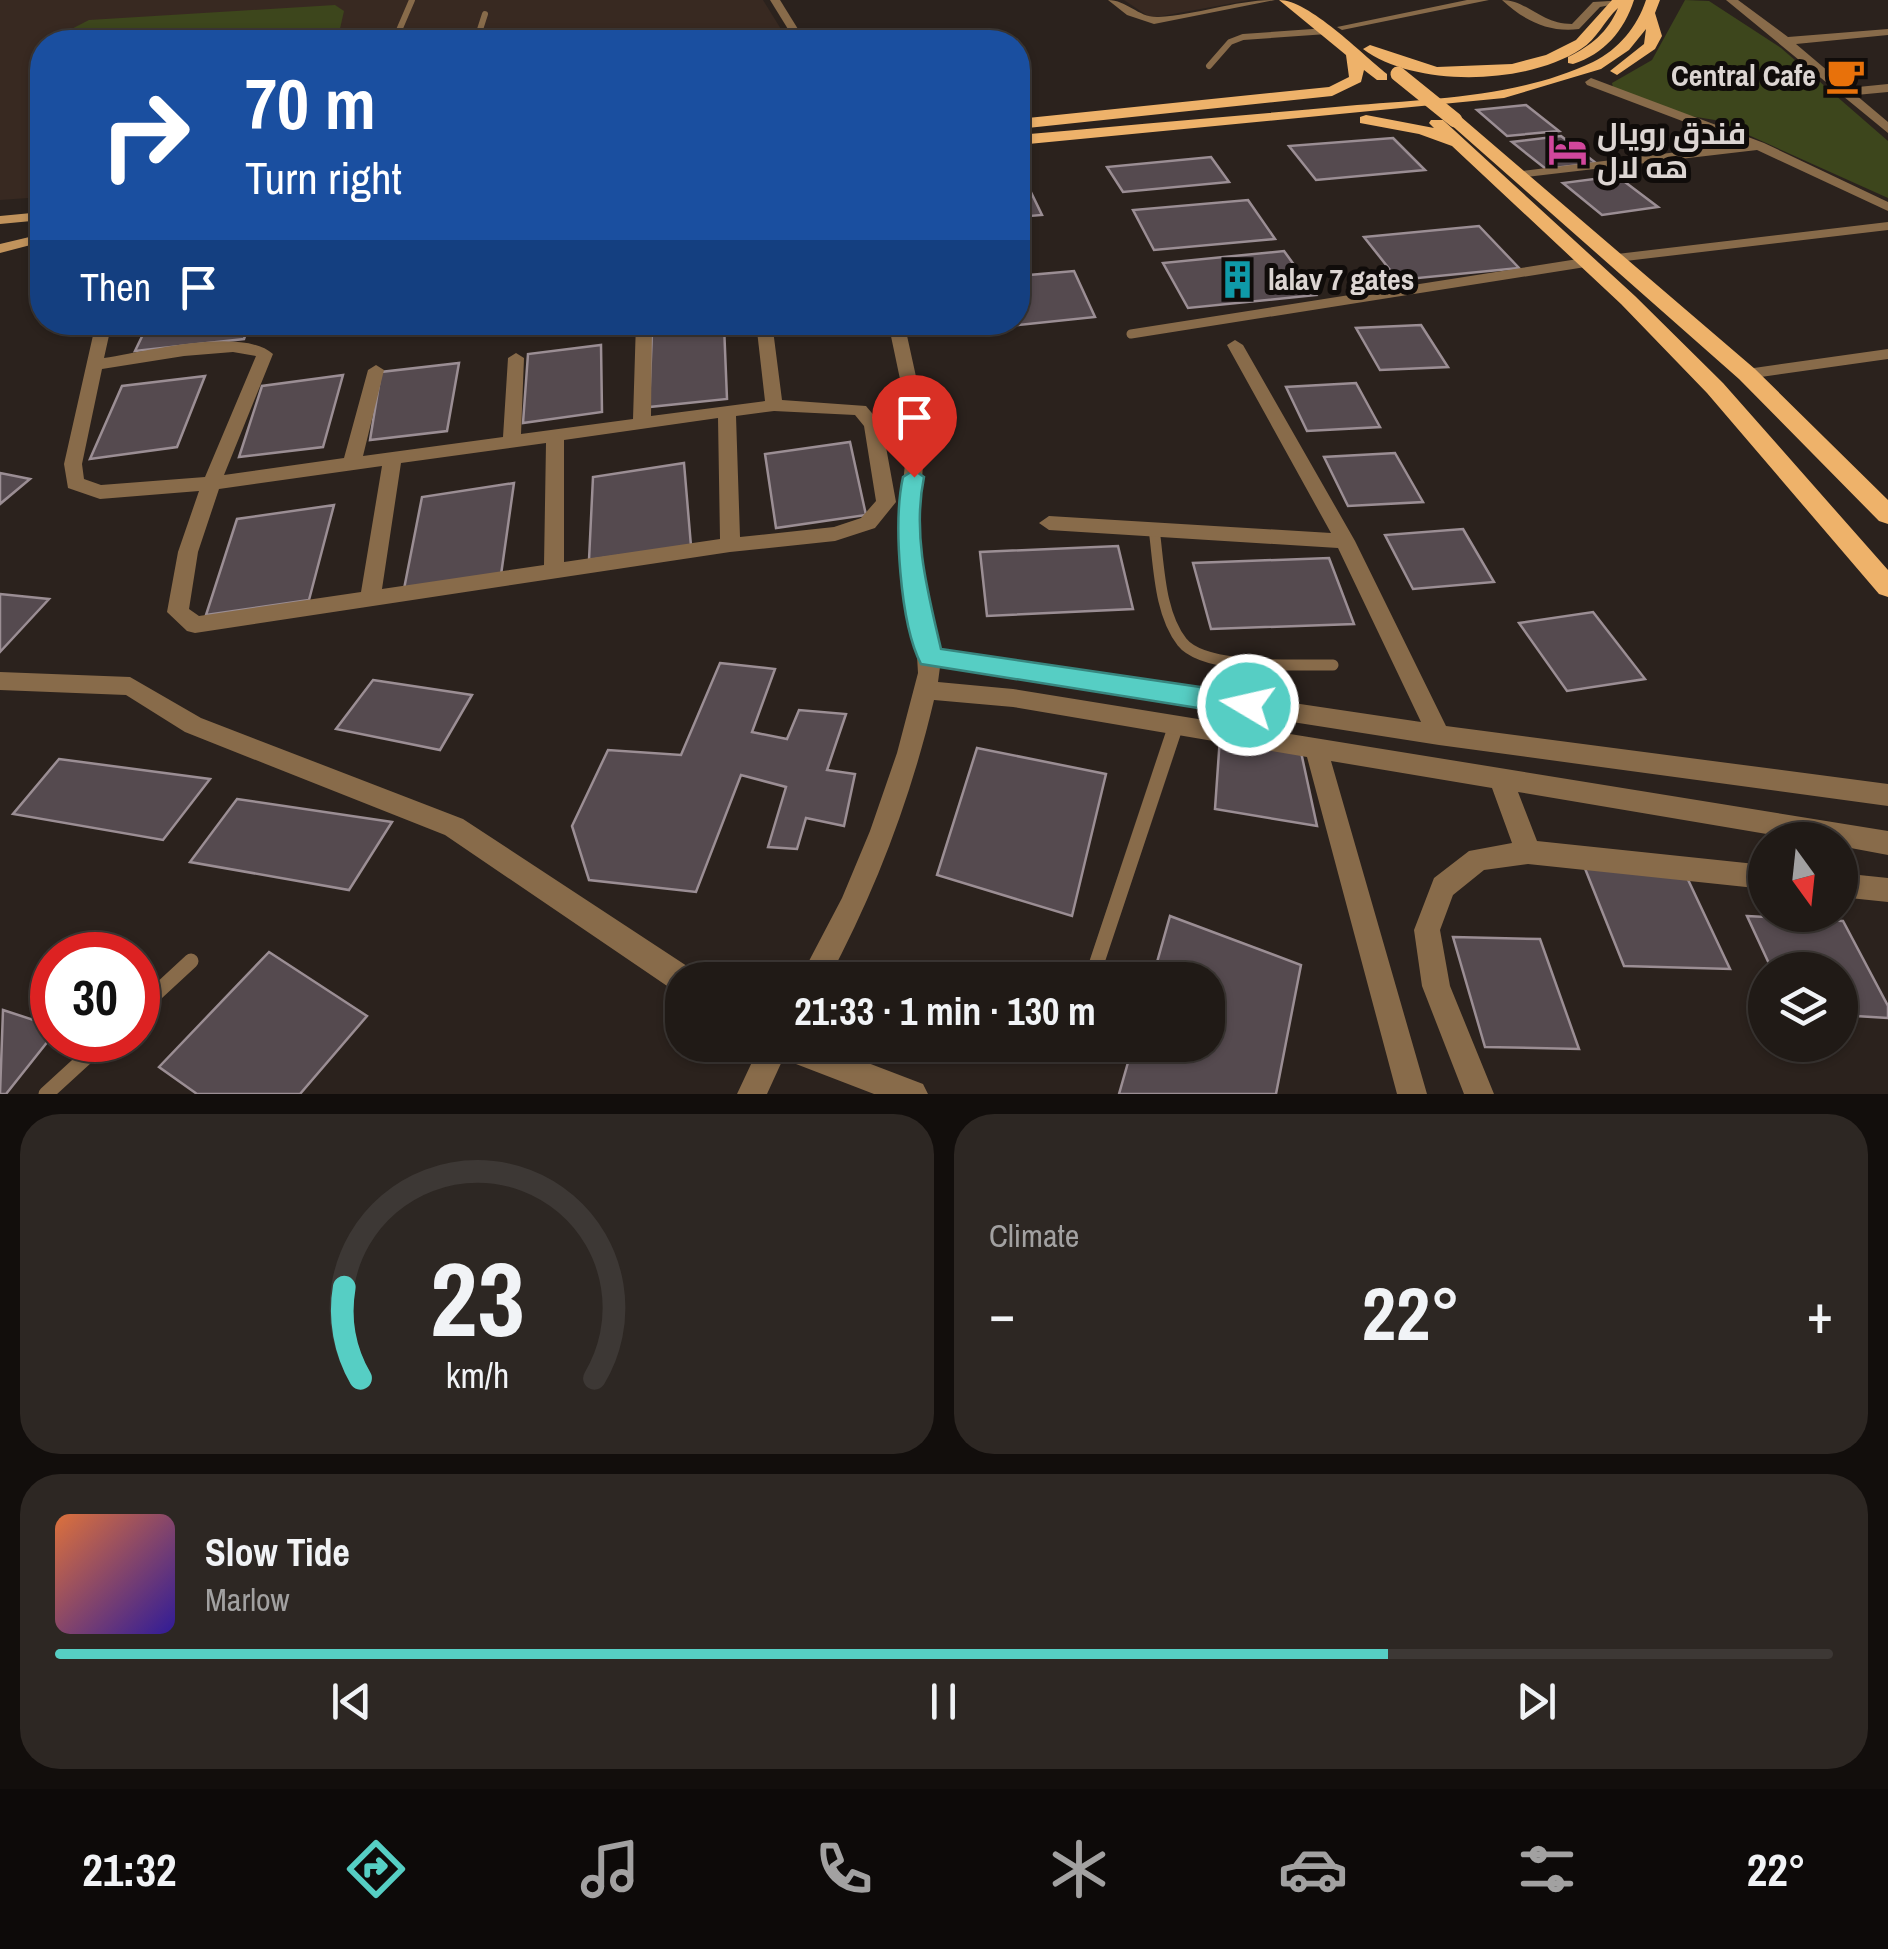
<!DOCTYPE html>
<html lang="en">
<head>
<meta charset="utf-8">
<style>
  :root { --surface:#201a16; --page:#2d2723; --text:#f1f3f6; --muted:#a2a1a1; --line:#3d3835; --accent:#56cec4 }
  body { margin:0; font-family:"Archivo Narrow",Cairo,sans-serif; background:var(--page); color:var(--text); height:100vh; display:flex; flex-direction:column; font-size:38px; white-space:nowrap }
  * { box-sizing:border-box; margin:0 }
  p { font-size:32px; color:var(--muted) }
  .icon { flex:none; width:55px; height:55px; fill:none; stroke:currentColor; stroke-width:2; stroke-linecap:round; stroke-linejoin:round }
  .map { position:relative; height:1094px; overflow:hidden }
  .panel { display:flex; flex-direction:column; gap:20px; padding:20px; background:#120e0c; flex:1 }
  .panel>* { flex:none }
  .top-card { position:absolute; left:30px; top:30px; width:1000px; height:305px; border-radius:40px; box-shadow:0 2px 8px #0004,0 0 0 2px var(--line); background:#1a4fa0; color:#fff; overflow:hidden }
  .needle { width:65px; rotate:165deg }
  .controls { position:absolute; left:1748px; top:822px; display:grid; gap:20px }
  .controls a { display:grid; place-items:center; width:110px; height:110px; border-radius:50%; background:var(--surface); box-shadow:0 2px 8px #0004,0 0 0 2px var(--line); font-size:50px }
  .speed { position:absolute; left:30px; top:932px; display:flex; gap:20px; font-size:50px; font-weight:700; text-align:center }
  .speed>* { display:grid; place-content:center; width:130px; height:130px; border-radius:50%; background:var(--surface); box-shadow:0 2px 8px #0004,0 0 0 2px var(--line); line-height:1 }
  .speed .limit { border:15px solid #d22; background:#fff; color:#111 }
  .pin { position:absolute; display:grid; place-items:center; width:85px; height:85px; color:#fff; margin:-102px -42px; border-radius:50% 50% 50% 0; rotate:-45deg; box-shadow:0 0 10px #0007 }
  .pin .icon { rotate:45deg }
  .me { position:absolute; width:110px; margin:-55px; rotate:279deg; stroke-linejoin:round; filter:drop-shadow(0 0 8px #0008) }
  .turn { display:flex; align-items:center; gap:35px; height:210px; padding:0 50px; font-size:45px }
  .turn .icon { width:130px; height:130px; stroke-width:2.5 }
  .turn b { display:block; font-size:70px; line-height:85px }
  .then { display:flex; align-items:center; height:95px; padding:0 50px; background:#0003; gap:20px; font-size:38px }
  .big { font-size:75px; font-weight:800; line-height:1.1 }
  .panel .card { flex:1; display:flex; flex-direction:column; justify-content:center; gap:15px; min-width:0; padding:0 35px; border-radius:40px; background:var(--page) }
  .panel .dial { align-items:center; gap:0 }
  .dial svg { height:260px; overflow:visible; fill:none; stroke:var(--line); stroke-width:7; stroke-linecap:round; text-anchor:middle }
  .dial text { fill:var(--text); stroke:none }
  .song { display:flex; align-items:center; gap:30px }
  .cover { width:120px; height:120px; border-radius:15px; background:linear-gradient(135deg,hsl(20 70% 55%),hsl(250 70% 35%)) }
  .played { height:10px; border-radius:5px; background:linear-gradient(90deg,var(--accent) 75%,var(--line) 75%) }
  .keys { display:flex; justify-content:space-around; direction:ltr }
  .heat { display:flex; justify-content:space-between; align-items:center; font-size:55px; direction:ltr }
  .panel .tiles { flex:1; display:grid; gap:20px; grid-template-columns:1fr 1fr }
  .card:last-child { grid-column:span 2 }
  .trip { position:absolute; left:665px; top:962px; width:560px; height:100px; border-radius:40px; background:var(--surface); box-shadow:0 2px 8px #0004,0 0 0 2px var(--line); font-weight:800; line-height:100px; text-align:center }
  .dock { display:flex; height:160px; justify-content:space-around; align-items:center; background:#0d0a09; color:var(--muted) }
  .dock .icon { width:70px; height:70px }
  .dock .active { color:var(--accent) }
  .dock b { font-size:45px; color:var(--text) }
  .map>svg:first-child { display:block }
  .built { fill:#382921 }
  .green { fill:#3d461c }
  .building { fill:#554a4f; stroke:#9b8e94; stroke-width:2.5 }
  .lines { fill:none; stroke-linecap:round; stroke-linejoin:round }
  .service-far3 { stroke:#886b4a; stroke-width:6 }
  .service-far2 { stroke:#886b4a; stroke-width:9 }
  .service-far1 { stroke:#886b4a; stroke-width:11 }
  .service { stroke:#886b4a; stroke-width:15 }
  .minor { fill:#886b4a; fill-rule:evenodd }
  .secondary { fill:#c1935c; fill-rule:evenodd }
  .primary { fill:#eeb26a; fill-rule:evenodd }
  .primary-bridge { stroke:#eeb26a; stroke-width:15 }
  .route { fill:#56cec4; stroke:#38867f; stroke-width:2.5 }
  .labels { text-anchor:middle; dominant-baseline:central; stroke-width:10; stroke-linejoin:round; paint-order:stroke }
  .far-poi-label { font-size:30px; font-weight:bold; fill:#dcd5d2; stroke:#100c0a; text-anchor:start }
</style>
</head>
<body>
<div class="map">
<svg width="1888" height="1094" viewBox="0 0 1888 1094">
  <rect width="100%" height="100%" fill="#2b221d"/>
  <g class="built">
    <path d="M0 0H763L789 42H42V197L0 200Z"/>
    <path d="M1124 0H1250L1151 18Z"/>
  </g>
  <g class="green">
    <path d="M1685 0 1709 1 1781 48 1888 141V198L1715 120 1665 112 1613 88 1612 83 1652 60Z"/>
    <path d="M335 5 344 11 337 42H46L89 20Z"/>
  </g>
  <g class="building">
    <path d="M1526 105 1559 131 1507 136 1477 110Z"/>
    <path d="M1561 136 1596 163 1546 169 1512 142Z"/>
    <path d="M1393 138 1425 170 1316 180 1289 146Z"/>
    <path d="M1211 157 1229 182 1123 192 1107 167Z"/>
    <path d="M1617 176 1658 207 1602 215 1563 183Z"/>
    <path d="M1027 184 1042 215 1018 217V185Z"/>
    <path d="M1248 200 1275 239 1154 250 1133 210Z"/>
    <path d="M1479 226 1519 268 1398 280 1364 237Z"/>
    <path d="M1284 251 1316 295 1188 308 1163 263Z"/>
    <path d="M1074 271 1095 317 960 331 958 322H1018V276Z"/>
    <path d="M149 322H250L244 339 135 351Z"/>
    <path d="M724 325 727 399 649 407 652 332Z"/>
    <path d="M1421 325 1448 367 1380 370 1356 328Z"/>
    <path d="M601 345 602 412 523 423 528 354Z"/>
    <path d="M459 363 447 431 370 440 381 372Z"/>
    <path d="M343 375 323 447 239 457 262 386Z"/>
    <path d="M205 376 177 447 90 459 122 386Z"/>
    <path d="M1356 383 1380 427 1307 431 1286 387Z"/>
    <path d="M850 442 866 515 776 528 765 454Z"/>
    <path d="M1395 453 1423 502 1348 506 1324 457Z"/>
    <path d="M684 463 691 546 589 560 593 477Z"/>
    <path d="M0 473 30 479 0 504Z"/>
    <path d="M514 483 501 575 404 589 422 497Z"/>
    <path d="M334 505 309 600 206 615 237 519Z"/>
    <path d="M1463 529 1494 582 1413 589 1385 535Z"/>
    <path d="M1118 546 1133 609 987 616 980 552Z"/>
    <path d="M1329 558 1354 624 1211 629 1193 563Z"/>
    <path d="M0 594 49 599 0 652Z"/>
    <path d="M1593 612 1645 679 1567 691 1519 623Z"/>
    <path d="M720 663 775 669 752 732 787 739 799 710 846 714 827 770 855 774 844 826 806 818 797 849 768 847 786 787 741 775 696 892 589 880 572 826 608 750 681 755Z"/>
    <path d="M373 680 472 695 440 750 336 729Z"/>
    <path d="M1220 737 1301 752 1317 826 1215 809Z"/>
    <path d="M977 748 1106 774 1072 916 937 875Z"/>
    <path d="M59 759 210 779 163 840 13 814Z"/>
    <path d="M237 799 392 822 349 890 190 862Z"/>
    <path d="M1584 866 1683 869 1730 969 1624 966Z"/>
    <path d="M1170 916 1301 965 1276 1094H1119L1133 1045H1208V980H1152Z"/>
    <path d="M1747 916 1843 921 1888 1006V1018L1840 1015V970H1772Z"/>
    <path d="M1453 937 1540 939 1579 1049 1485 1047Z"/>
    <path d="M269 952 367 1016 300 1094H197L159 1067Z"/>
    <path d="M3 1010 52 1026V1036L6 1094H0Z"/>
  </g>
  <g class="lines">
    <g class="service-far3">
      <path d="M394 42 412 0"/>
      <path d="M476 42 485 14"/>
      <path d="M1209 66 1230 42 1243 37 1327 31"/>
    </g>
    <path class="service-far2" d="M1131 334 1588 262"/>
    <path class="service-far1" d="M1154 529C1159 564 1159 613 1182 642 1205 671 1298 664 1333 665"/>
    <g class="service">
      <path d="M1097 962 1176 725"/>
      <path d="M138 1010 191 961"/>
      <path d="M46 1094 105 1040"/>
    </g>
    <g class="minor">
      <path d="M770 0H780L806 42H796Z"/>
      <path d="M1108 0C1127 0 1139 18 1158 17 1198 15 1235 0 1275 0L1154 24 1127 15Z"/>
      <path d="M1467 0H1489L1342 30 1337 27Z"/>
      <path d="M1502 0C1527 0 1541 24 1572 24L1593 2 1610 1 1615 4 1600 7 1579 29C1549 33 1523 20 1502 0Z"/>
      <path d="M1726 0H1738L1788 37 1888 29V35L1796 44 1848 88 1888 84V92L1856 95 1888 122V133Z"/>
      <path d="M900 28 904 29V33L842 42H815Z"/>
      <path d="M1591 78 1764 143 1888 202V211L1757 150 1517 178 1515 175 1522 171 1743 144 1587 85 1585 82Z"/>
      <path d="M1888 222V230L1617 262 1610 258 1617 254Z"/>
      <path d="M96 322H112L104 358C145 352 241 326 273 354L224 475 344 458 368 370 376 365 384 370 363 456 503 437 508 358 516 353 524 358 521 434 633 419 636 322H652L651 416 765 401 756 322H772L782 400 866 406 882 425 896 502 875 528 835 541 730 552 195 633 187 631 167 612 178 552 199 491 100 499 68 488 64 464ZM233 352 256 356 205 477 101 485 84 479 82 464 102 369 184 356ZM774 411 855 415 864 426 876 501 861 518 834 527 740 537 736 416ZM718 418 720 539 564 562V440ZM546 443 544 565 382 589 401 463ZM382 466 361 592 199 616 189 609 198 552 219 489Z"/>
      <path d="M888 322H904L926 422 918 536 939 650 1421 722 1338 548 1049 530 1039 523 1049 516 1331 533 1227 345 1235 340 1243 345 1355 541 1446 726 1888 784V806L1439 745 940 667 938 682 1013 689 1888 831V855L1840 846V840H1802L1518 792 1537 841 1765 865V889L1528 864 1484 870 1453 895 1440 930 1450 986 1494 1094H1464L1422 986 1414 930 1434 878 1469 851 1512 843 1492 788 1331 761 1427 1094H1397L1307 757 1013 707 934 700C911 798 875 892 828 980H799L842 898 870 831 897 753 918 673 916 639 898 536 909 422Z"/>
      <path d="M1888 349V359L1747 379 1739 374 1747 369Z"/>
      <path d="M0 672 130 677 201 718 463 819 693 970 697 980H682V994L673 990 445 835 185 732 126 695 0 690Z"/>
      <path d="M1840 873 1888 878V902L1840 897Z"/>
      <path d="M760 1045H821L923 1084 928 1094H874L783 1059 767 1094H737Z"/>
    </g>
    <g class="secondary">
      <path d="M42 212V220L0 224V216Z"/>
      <path d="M42 234V242L0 253V244Z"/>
    </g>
    <g class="primary">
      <path d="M1279 0C1309 0 1362 54 1387 74V80H1377L1364 70 1361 82 1332 96 1018 129V119L1329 87 1349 77 1346 55Z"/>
      <path d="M1612 0H1634C1624 31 1604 54 1573 64L1568 63V57C1591 46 1608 32 1618 8 1604 21 1597 39 1581 49 1527 85 1415 88 1363 49L1370 45 1437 67 1512 64 1546 55 1576 40Z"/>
      <path d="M1646 0H1660L1655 13 1662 36 1655 49 1617 75 1610 71 1644 44 1646 29 1629 50 1601 69 1504 98 1018 145V135C1127 125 1237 116 1346 106 1428 99 1517 98 1593 62 1619 49 1637 27 1646 0Z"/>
      <path d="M1366 115 1434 128 1429 123 1431 120H1443L1635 296 1723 383 1888 570V597L1879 594 1707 393 1621 304 1452 146 1419 134 1360 123V117Z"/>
      <path d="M1449 117H1461L1755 369 1888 500V524L1879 521 1739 379 1449 123Z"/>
    </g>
    <path class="primary-bridge" d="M1398 74 1455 120"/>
  </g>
  <path class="route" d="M914 470 924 477C912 535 928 593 941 649L1248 694 1257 698 1260 705 1257 713 1248 716 921 664C900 624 893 522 903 477Z"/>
  <defs>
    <symbol id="cafe-bare" viewBox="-9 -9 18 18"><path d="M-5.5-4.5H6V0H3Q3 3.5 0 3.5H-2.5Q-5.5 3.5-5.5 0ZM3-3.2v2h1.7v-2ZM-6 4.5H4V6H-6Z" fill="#e8710a" stroke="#100c0a" stroke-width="2.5" paint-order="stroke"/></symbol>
    <symbol id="hotel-bare" viewBox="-9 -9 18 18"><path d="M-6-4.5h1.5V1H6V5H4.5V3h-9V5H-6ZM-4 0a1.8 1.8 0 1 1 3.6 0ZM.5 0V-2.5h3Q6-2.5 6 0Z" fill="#d1479c" stroke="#100c0a" stroke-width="2.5" paint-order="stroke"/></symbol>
    <symbol id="building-bare" viewBox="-9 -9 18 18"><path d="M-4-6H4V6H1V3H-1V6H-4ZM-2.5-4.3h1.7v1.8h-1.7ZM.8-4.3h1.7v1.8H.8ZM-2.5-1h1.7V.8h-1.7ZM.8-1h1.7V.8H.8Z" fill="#0f9aa8" stroke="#100c0a" stroke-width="2.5" paint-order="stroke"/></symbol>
  </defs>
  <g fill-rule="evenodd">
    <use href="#cafe-bare" x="1818" y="48" width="55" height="55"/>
    <use href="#hotel-bare" x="1540" y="122" width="55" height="55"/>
    <use href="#building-bare" x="1210" y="252" width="55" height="55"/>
  </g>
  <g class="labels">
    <g class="far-poi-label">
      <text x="1816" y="75" text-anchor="end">Central Cafe</text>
      <text x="1597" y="133">فندق رويال<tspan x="1597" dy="34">هه لال</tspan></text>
      <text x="1268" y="279">lalav 7 gates</text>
    </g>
  </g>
</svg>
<div class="controls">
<a><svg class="needle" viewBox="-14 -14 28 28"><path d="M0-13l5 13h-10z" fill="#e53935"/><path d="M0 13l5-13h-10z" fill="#a2a1a1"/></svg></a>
<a><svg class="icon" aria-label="layers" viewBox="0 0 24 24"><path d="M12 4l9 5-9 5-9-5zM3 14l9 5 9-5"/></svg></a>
</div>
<div class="speed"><div class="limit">30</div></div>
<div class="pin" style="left:914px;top:477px;background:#d93025"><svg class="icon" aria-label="arrive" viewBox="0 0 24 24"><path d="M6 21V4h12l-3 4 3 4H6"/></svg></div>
<svg class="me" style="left:1248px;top:705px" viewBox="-20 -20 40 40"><circle r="17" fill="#56cec4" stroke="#fff" stroke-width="3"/><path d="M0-11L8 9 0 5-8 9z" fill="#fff"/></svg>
<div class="trip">21:33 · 1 min · 130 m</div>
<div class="top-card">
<div class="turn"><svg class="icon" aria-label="right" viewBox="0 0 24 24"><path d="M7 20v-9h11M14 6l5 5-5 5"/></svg><div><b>70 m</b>Turn right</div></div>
<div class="then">Then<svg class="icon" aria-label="arrive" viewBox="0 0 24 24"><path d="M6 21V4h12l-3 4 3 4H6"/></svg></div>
</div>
</div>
<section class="panel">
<div class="tiles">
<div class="card dial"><svg viewBox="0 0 100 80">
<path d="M14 69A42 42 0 1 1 86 69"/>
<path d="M14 69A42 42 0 0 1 9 41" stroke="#56cec4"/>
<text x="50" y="56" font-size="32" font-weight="700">23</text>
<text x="50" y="72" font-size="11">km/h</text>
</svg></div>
<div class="card"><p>Climate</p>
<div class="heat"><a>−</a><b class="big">22°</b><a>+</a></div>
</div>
<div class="card">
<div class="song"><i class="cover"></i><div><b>Slow Tide</b><p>Marlow</p></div></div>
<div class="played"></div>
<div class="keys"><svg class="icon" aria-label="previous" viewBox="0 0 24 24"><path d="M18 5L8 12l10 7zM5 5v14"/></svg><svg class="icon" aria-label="pause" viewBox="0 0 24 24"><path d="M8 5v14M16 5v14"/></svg><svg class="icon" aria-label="next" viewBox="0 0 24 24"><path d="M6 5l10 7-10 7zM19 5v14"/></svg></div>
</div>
</div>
</section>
<nav class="dock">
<b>21:32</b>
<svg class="icon active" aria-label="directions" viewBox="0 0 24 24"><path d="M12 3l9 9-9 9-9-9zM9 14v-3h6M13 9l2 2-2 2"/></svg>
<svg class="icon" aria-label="music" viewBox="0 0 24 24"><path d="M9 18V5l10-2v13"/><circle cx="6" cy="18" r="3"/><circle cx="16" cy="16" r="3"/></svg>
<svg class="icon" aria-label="phone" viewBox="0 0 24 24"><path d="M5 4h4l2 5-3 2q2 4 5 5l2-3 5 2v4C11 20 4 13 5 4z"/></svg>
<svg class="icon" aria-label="climate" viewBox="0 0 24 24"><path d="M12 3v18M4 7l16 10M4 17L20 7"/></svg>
<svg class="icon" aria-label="car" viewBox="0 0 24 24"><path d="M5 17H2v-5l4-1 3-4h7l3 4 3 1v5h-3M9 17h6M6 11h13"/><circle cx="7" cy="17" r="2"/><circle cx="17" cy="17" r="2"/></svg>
<svg class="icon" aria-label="filters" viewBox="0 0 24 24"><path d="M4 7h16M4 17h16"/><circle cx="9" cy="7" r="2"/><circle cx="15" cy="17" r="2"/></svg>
<b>22°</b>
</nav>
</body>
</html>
